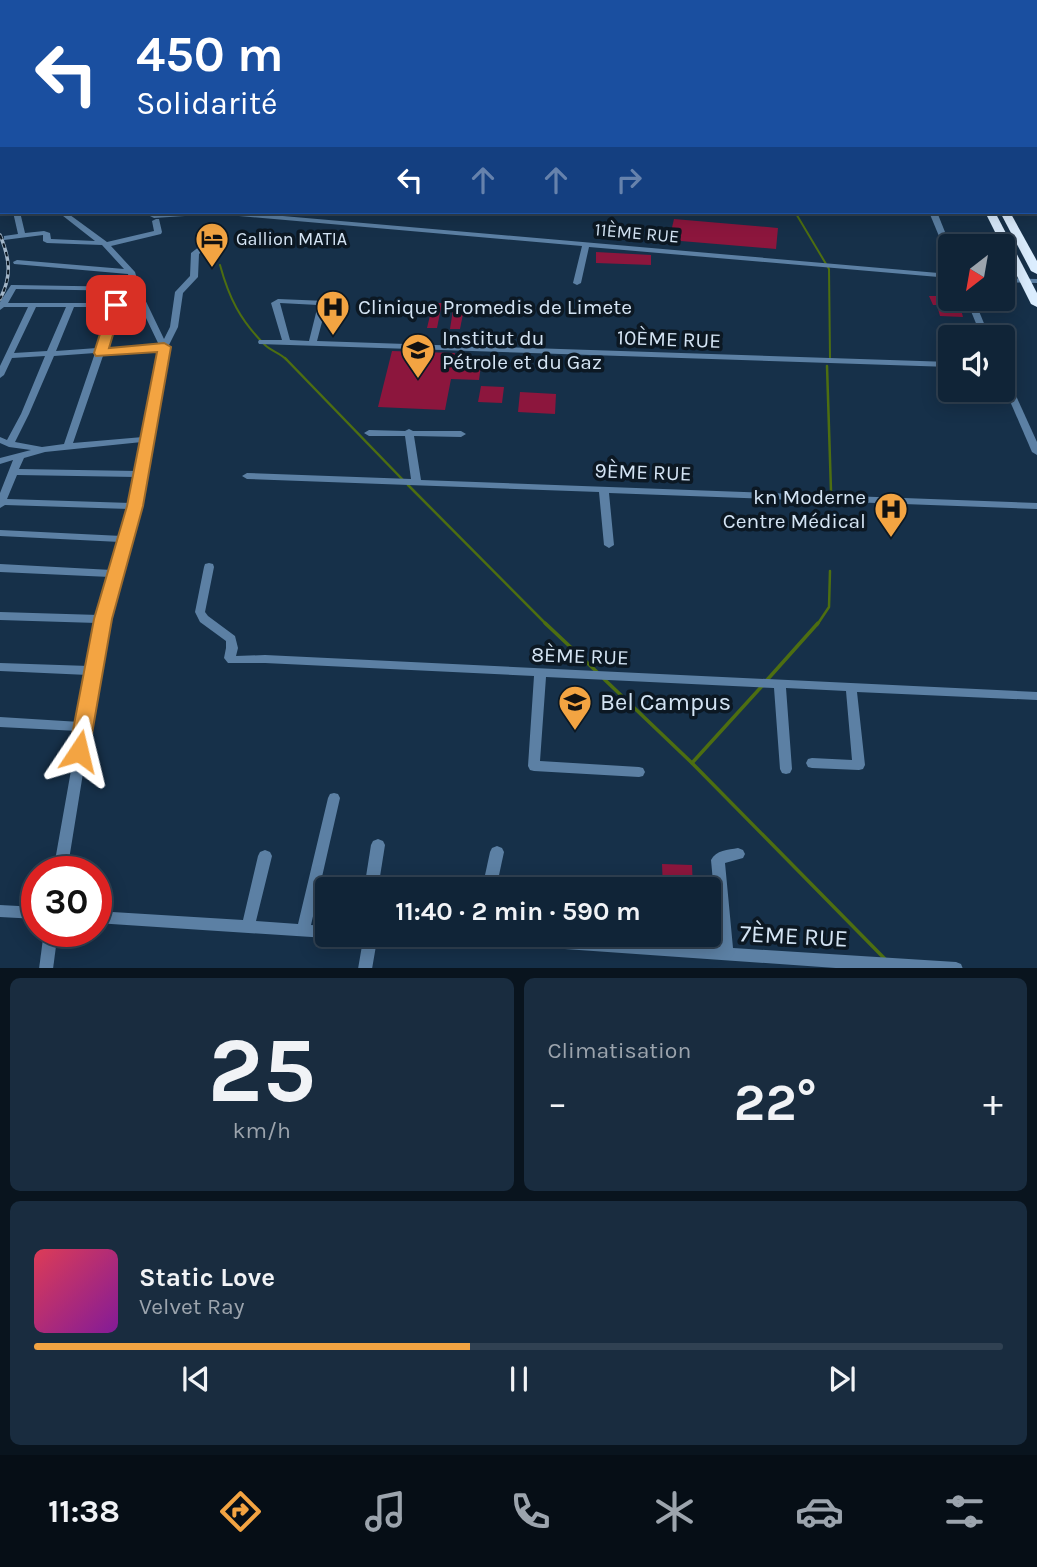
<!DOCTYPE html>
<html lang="fr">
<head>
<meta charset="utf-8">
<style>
  :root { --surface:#102437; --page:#192c3f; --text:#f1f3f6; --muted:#9ca4ad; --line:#304152; --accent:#f3a442 }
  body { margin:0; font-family:Karla,sans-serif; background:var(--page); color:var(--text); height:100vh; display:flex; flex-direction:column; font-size:26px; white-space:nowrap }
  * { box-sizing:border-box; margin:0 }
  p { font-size:23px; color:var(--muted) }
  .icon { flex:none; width:38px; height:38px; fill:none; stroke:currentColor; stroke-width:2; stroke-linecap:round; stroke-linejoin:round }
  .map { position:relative; height:968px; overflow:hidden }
  .details { display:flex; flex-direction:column; gap:10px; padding:10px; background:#09141e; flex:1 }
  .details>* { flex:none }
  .hud { position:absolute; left:0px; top:0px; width:1038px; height:214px; box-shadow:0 4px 18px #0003,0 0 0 2px var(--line); background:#1a4fa0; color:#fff; overflow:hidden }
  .needle { width:46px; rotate:211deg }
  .fabs { position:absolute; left:938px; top:234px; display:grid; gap:14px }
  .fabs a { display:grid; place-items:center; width:77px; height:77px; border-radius:7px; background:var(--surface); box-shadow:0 4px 18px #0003,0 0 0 2px var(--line); font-size:35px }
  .speed { position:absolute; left:21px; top:856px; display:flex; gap:14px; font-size:35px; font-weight:700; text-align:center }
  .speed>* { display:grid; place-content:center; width:91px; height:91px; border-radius:50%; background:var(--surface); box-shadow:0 4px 18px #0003,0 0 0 2px var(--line); line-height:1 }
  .speed .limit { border:10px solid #d22; background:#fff; color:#111 }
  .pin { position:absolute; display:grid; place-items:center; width:60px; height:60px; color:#fff; margin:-30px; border-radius:14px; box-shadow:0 4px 10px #0006 }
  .me { position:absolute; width:77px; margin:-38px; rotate:10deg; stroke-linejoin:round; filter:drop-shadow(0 0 5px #0008) }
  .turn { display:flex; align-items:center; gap:24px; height:147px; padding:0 21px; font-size:32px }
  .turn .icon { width:91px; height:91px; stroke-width:2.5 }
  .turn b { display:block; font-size:49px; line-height:60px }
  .lanes { display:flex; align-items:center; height:66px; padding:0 21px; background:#0003; justify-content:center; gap:35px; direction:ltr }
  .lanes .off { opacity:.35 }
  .big { font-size:52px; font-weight:700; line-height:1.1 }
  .details .widget { flex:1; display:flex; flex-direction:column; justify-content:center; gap:10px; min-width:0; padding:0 24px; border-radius:10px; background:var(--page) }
  .details .dial { align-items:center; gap:0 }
  .dial b { font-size:91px; line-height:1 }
  .song { display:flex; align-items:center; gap:21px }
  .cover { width:84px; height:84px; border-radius:10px; background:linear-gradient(135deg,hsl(350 70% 55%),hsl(290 70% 35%)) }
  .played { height:7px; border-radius:4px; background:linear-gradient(90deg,var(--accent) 45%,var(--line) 45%) }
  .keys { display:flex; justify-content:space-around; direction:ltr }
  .heat { display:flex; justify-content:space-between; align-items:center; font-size:38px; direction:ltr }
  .details .tiles { flex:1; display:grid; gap:10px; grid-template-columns:1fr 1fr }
  .widget:last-child { grid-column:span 2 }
  .trip { position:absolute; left:315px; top:877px; width:406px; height:70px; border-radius:7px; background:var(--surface); box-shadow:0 4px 18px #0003,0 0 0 2px var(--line); font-weight:700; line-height:70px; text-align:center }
  .tab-bar { display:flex; height:112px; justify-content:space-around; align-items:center; background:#060e16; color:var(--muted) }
  .tab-bar .icon { width:49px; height:49px }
  .tab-bar .current { color:var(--accent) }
  .tab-bar b { font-size:32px; color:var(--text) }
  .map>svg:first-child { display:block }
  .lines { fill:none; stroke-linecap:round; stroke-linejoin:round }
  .stream-far2 { stroke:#4d6e11; stroke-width:2 }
  .stream-far1 { stroke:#4d6e11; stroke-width:2.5 }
  .stream { stroke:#4d6e11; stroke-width:3.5 }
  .building { fill:#8c163d }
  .minor { fill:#5c80a4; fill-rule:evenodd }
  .major { fill:#a3d0fc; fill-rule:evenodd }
  .highway { fill:#dbedfe; fill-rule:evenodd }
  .rail-casing { stroke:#a3b6c8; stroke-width:3.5 }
  .rail { stroke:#0c1823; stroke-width:2; stroke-dasharray:4.5; stroke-linecap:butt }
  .route { fill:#f3a442; stroke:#9e6b2b; stroke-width:2 }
  .labels { text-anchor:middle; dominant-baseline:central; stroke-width:7; stroke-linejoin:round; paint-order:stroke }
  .far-street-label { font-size:18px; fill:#d4e4f4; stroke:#0c1823 }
  .far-poi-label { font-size:18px; fill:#d4e4f4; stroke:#0c1823; text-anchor:start }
  .poi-label { font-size:21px; fill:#d4e4f4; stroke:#0c1823; text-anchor:start }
  .street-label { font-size:21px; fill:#d4e4f4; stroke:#0c1823 }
  .near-poi-label { font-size:24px; fill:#d4e4f4; stroke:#0c1823; text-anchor:start }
  .near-street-label { font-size:24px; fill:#d4e4f4; stroke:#0c1823 }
</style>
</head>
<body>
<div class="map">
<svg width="1037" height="969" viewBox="0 0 1037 969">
  <rect width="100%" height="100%" fill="#163049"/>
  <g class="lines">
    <g class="stream-far2">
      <path d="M795 212 829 269 830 358"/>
      <path d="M220 265C229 298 240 320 265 345 271 351 280 353 287 360"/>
    </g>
    <g class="stream-far1">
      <path d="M285 358 403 480"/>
      <path d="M827 366 831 491"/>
      <path d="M408 485 547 625"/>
      <path d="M817 625 829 607 830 571"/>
    </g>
    <g class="stream">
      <path d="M545 623 597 672"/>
      <path d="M604 679 692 763 885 959"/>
      <path d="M767 680 818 623"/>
      <path d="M692 763 763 685"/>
    </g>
  </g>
  <g class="building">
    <path d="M674 219 778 228 776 249 669 240Z"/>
    <path d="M596 252 651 255V265L596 263Z"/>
    <path d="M929 296H950V299H963L966 306H960L963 317 940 316 937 305H933Z"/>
    <path d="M433 303H442L437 328H427Z"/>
    <path d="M454 303 465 304 460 329H450Z"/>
    <path d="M392 351 455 353 454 357H472L470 365H481L479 380 451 379 445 410 378 407Z"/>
    <path d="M481 386 504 387 502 403 478 402Z"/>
    <path d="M520 392 556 394 555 414 518 412Z"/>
    <path d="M662 864 692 865 693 889H663Z"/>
  </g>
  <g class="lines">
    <g class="minor">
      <rect x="62" y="0" width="4" height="2"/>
      <path d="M86 0H90L91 2H86Z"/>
      <path d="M115 0H121L119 2H113Z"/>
      <path d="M214 0H219L218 2H213Z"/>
      <path d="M780 0H785L784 2H779Z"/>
      <path d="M840 0H844L845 2H840Z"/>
      <path d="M908 0H912L913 2H908Z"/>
      <path d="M1029 0H1033L1034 2H1029Z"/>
      <rect x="0" y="3" width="2" height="4"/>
      <rect x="1036" y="50" width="1" height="4"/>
      <rect x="1036" y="119" width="1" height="4"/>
      <rect x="1036" y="173" width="1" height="6"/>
      <path d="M13 212H20L25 233 44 231 50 233 51 239 95 241 58 212H66L107 242 154 231 152 221 156 219H159L162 232 161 234 111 246 135 272 140 289 164 339 170 327 175 292 190 276 191 253 204 243 208 245 199 254 198 277 183 293 178 327 168 347 140 506 108 619 67 872H53L78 731 0 727V717L80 722 88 675 0 671V663L89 666 97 623 0 620V612L99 615 110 577 0 572V564L112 570 120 542 0 536V530L122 536 129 509 5 505 0 508V493L13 460 0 464V458L31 450 9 447 0 443V437L7 440 21 414 45 356 12 358 4 375 0 378V366L28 307H4L0 310V302L11 285H14L131 287 128 274 14 264 13 262 17 260 124 269 102 245 47 243 43 241V235L4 240V236L18 234ZM16 289 133 291 159 345 106 348 120 305 119 303H8ZM36 307H66L47 351 14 353ZM74 307H111L97 348 56 351ZM159 350 143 437 73 443 104 353ZM95 353 64 444 42 447 15 442 29 414 54 356ZM142 442 137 471 19 469 24 458 45 452ZM17 475 136 477 131 503 7 499Z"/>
      <path d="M187 212H237L950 274V278L589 247 581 283 577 285 573 283 582 246 216 214 154 218 150 216 154 214Z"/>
      <path d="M929 212H937L951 247 950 255 946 253Z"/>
      <path d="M1003 278 1037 279V283L1003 282Z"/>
      <path d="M278 299 326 301 327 303 317 341 950 362V367L259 344 258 342 259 340H282L271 303ZM280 303 318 305 309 341 290 340Z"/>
      <path d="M966 299H974L990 338H982Z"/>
      <path d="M1003 373 1007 376 1037 442V455L1032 452 1003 385Z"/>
      <path d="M409 429 413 431H461L466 434 461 437 414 436 421 480 1037 503V509L609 493 614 545 609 548 604 545 599 492 247 479 242 476 247 473 411 479 405 436H369L364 433 369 430 405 431Z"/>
      <path d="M209 563 213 564 214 567 205 612 208 616 235 636 238 648 236 656 265 655 1037 692V700L857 692 865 765 863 769 859 770 812 768 808 767 806 763 808 759 812 758 852 760 846 691 786 688 792 769 790 773 786 774 782 773 780 769 774 688 546 677 540 761 639 767 643 768 645 772 643 776 639 777 534 771 530 770 528 766 534 676 265 663H228L224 658 226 648V641L200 622 195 612 204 567 205 564Z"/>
      <path d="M334 793 338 794 340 798 311 925 327 926V934H333L332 936 327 938 96 923V911L243 920 258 856 260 852 265 850 270 852 272 856 256 921 298 924 328 798 330 794Z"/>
      <path d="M378 839 383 841 385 845 378 889H364L371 845 373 841Z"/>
      <path d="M497 846 502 848 504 852 496 889H482L490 852 492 848Z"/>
      <path d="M738 848 743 850 745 854 743 858 725 863 733 948 956 962 961 964 963 969H850L479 943 377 940 372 969H358L364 934H538L719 947 711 860C716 850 728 850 738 848Z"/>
      <path d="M0 905 37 907V919L0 917Z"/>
      <path d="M44 931H58L53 969H39Z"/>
    </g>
    <g class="major">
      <path d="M172 0 171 2H164L165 0Z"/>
      <rect x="0" y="133" width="2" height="6"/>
    </g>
    <g class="highway">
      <path d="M890 0H898V2H891Z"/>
      <path d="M985 212H995L1037 293V307L1031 304Z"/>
      <path d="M1000 212H1010L1037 261V274L1031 271Z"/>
    </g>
    <defs>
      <g id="rail">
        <path d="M182 2 185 0"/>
        <path d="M0 160 2 157"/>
        <path d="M0 235C10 259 12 276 0 299"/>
      </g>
    </defs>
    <use href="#rail" class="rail-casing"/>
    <use href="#rail" class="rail"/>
  </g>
  <path class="route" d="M116 301 122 305 109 348 164 343 171 347 143 506 112 619 89 751 86 757 79 759 72 757 69 751 94 619 127 506 157 352 96 356 94 353 109 305Z"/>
  <defs>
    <symbol id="hotel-pin" viewBox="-11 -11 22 30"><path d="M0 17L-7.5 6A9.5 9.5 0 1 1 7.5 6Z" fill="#f3a442" stroke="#0c1823"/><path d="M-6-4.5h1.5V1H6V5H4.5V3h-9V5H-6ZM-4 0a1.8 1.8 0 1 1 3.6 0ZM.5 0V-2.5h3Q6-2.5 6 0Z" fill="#111"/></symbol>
    <symbol id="hospital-pin" viewBox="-11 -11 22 30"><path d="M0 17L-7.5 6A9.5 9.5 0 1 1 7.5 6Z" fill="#f3a442" stroke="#0c1823"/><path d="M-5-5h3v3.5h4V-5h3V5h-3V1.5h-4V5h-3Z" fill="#111"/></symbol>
    <symbol id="university-pin" viewBox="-11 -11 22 30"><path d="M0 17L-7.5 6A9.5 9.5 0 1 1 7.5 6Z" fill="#f3a442" stroke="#0c1823"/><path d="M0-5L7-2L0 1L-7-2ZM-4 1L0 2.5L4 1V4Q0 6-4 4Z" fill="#111"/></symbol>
  </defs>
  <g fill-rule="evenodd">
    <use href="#hotel-pin" x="193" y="220" width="38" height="52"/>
    <use href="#hospital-pin" x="314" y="288" width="38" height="52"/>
    <use href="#university-pin" x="399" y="331" width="38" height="52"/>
    <use href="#hospital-pin" x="872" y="490" width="38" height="52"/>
    <use href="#university-pin" x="556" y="683" width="38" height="52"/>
  </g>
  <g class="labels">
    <g class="far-street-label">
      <text transform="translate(637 233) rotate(5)">11ÈME RUE</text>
    </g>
    <g class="far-poi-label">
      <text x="236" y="239">Gallion MATIA</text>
    </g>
    <g class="poi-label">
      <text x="358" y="307">Clinique Promedis de Limete</text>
      <text x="442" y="338">Institut du<tspan x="442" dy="24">Pétrole et du Gaz</tspan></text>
      <text x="866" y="497" text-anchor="end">kn Moderne<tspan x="866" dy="24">Centre Médical</tspan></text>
    </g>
    <g class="street-label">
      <text transform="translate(669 339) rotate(2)">10ÈME RUE</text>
      <text transform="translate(643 472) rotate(2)">9ÈME RUE</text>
      <text transform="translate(580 656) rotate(2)">8ÈME RUE</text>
    </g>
    <g class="near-poi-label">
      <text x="600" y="702">Bel Campus</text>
    </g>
    <g class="near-street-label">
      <text transform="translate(794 936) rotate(3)">7ÈME RUE</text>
    </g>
  </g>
</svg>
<div class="fabs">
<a><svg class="needle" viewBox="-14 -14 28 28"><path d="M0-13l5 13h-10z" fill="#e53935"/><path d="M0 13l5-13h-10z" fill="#9ca4ad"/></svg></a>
<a><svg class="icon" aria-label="sound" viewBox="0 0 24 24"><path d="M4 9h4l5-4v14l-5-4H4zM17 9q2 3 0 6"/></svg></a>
</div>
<div class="speed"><div class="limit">30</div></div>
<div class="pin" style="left:116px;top:305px;background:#d93025"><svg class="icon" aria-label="arrive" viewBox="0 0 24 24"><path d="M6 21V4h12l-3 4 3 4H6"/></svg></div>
<svg class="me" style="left:79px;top:751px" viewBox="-20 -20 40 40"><path d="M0-17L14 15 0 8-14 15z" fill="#f3a442" stroke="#fff" stroke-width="4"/></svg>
<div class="trip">11:40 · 2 min · 590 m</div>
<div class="hud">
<div class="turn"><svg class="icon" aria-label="left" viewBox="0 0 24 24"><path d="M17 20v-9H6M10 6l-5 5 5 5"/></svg><div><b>450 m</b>Solidarité</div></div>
<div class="lanes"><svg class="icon" aria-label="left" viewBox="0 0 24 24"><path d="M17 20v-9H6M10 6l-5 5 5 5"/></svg><svg class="icon off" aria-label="ahead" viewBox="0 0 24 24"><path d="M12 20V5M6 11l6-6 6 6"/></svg><svg class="icon off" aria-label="ahead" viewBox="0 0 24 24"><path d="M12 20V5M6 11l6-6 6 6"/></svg><svg class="icon off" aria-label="right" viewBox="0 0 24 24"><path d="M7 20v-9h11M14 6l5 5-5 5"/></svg></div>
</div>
</div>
<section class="details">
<div class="tiles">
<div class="widget dial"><b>25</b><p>km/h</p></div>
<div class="widget"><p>Climatisation</p>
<div class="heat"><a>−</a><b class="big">22°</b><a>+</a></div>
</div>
<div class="widget">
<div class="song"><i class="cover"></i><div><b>Static Love</b><p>Velvet Ray</p></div></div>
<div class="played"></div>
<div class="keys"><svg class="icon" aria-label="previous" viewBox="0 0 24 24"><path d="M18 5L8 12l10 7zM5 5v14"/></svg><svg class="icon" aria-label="pause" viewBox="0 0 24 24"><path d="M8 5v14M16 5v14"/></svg><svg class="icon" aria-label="next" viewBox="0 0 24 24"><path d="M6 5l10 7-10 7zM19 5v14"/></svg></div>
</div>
</div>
</section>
<nav class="tab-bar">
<b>11:38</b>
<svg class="icon current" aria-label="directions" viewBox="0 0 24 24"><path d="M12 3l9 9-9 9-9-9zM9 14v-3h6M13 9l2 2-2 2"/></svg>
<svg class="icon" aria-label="music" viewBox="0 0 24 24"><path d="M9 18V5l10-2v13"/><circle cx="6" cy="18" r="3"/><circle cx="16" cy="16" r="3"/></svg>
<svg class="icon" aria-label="phone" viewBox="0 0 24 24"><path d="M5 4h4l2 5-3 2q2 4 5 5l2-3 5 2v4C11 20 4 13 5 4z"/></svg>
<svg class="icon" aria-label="climate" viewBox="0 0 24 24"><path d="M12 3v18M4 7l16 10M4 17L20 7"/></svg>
<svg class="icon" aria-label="car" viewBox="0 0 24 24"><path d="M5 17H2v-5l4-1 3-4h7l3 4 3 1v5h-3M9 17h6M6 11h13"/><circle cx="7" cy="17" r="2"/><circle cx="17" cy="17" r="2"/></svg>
<svg class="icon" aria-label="filters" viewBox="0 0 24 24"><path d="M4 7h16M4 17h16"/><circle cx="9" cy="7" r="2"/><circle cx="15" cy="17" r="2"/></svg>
</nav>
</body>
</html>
